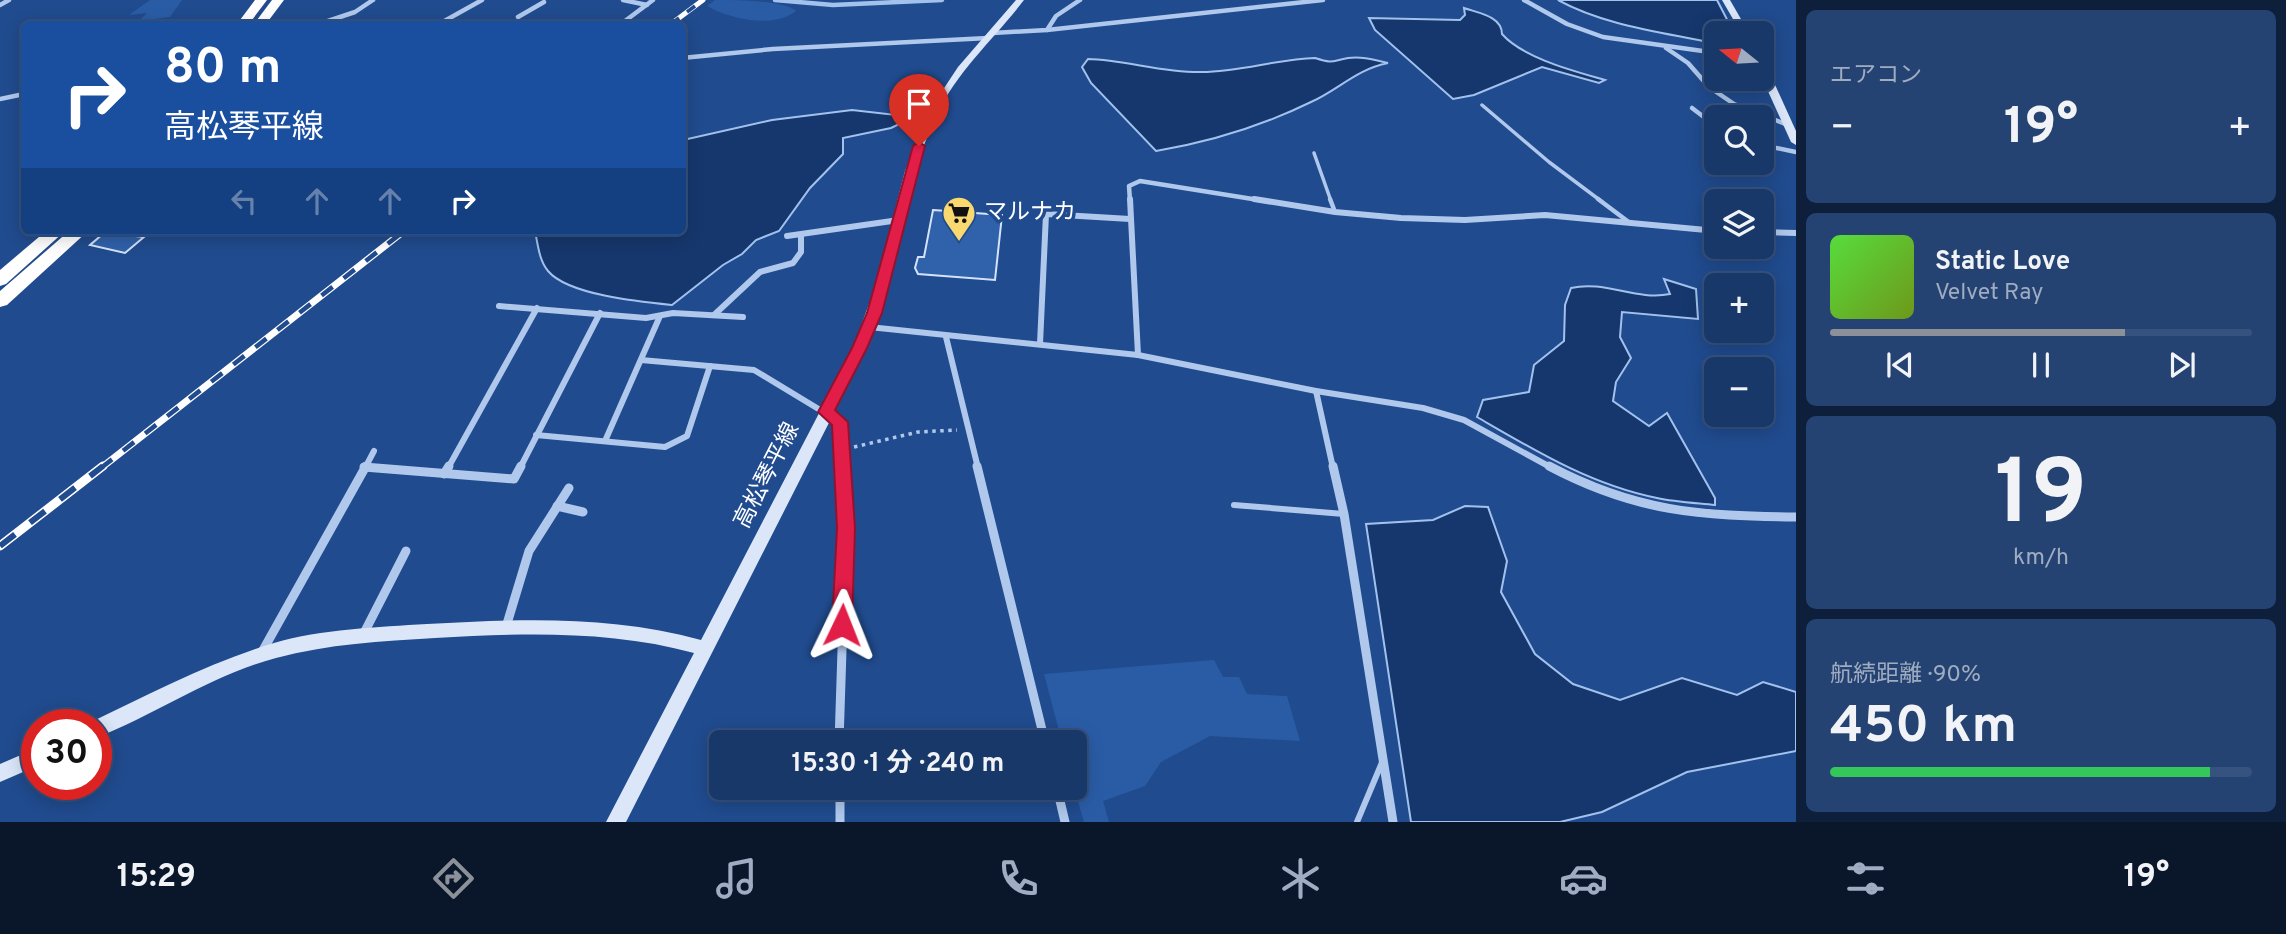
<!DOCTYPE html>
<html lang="ja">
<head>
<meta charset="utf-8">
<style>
  :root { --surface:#18386a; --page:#254372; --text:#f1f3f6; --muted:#9facc1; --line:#36527e; --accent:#8c9099 }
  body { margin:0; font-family:Overpass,"Noto Sans JP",sans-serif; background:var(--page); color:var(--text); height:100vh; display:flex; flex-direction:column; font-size:26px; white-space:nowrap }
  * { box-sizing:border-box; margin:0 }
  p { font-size:23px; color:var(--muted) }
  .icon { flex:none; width:38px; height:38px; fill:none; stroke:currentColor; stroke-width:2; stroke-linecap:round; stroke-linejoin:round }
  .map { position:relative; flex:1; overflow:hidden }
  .drawer { display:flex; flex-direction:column; gap:10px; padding:10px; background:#0d1f3a; width:490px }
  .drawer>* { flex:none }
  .hud { position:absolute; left:21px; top:21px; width:665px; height:214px; border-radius:10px; box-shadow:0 4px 18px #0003,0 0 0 2px var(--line); background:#1a4fa0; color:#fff; overflow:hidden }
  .needle { width:46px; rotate:288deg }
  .controls { position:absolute; left:1704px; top:21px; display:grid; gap:14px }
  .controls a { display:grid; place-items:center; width:70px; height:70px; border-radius:10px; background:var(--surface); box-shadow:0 4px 18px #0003,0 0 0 2px var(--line); font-size:35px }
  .speed { position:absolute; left:21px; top:709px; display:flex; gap:14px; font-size:35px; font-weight:700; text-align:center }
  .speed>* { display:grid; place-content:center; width:91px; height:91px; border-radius:50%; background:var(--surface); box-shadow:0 4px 18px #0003,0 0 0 2px var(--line); line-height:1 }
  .speed .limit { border:10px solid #d22; background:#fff; color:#111 }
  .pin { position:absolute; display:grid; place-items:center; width:60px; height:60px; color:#fff; margin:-72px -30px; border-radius:50% 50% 50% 0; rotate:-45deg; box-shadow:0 0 7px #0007 }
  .pin .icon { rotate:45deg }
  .me { position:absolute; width:77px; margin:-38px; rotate:2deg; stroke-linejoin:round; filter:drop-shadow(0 0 5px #0008) }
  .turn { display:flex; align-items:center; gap:24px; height:147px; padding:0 28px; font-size:32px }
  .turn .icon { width:91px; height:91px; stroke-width:2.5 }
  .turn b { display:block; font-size:49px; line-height:60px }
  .lanes { display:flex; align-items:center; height:66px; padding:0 28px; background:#0003; justify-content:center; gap:35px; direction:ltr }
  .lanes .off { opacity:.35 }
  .big { font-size:52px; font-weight:700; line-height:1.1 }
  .drawer .card { flex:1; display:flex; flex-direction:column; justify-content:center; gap:10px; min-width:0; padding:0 24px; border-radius:10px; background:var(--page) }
  .drawer .dial { align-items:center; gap:0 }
  .dial b { font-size:91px; line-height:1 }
  .song { display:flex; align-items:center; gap:21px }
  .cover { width:84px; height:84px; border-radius:10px; background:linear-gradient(135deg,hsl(110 70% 55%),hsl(80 70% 35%)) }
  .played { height:7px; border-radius:4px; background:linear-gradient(90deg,var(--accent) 70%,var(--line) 70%) }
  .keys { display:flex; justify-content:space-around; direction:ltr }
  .heat { display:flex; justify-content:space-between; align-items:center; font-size:38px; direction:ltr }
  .charge { height:10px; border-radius:5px; background:linear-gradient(90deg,#34c759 90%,var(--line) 0) }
  .trip { position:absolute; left:709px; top:730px; width:378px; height:70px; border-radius:10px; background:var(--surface); box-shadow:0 4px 18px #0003,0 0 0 2px var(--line); font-weight:700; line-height:70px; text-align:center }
  .tab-bar { display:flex; height:112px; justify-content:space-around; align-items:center; background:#0a162a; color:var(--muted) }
  .tab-bar .icon { width:49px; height:49px }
  .tab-bar .active { color:var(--accent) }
  .tab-bar b { font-size:32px; color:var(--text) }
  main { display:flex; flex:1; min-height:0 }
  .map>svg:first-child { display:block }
  .green { fill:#2a5ca6 }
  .water { fill:#16376d; stroke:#a2c2ed; stroke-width:2 }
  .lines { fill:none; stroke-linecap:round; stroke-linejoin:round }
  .stream { stroke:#a2c2ed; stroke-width:4.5 }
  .building { fill:#3061ab; stroke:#d4e3f9; stroke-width:2 }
  .path { stroke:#afc8ec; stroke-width:3.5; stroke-dasharray:3.5 4.5; stroke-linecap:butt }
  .lane-far2 { stroke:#afc8ec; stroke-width:3.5 }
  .lane-far1 { stroke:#afc8ec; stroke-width:4.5 }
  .lane { stroke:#afc8ec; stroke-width:6 }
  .street-far2 { stroke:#afc8ec; stroke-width:4.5 }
  .street-far1 { stroke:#afc8ec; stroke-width:6 }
  .street { stroke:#afc8ec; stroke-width:9 }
  .secondary { fill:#dbe6f9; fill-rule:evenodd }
  .highway { fill:#fff; fill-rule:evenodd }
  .rail-far2-casing { stroke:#fff; stroke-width:5 }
  .rail-far1-casing { stroke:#fff; stroke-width:7 }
  .rail-casing { stroke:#fff; stroke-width:9 }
  .rail-far2 { stroke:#204b8e; stroke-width:3.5; stroke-dasharray:10; stroke-linecap:butt }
  .rail-far1 { stroke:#204b8e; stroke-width:4.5; stroke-dasharray:14; stroke-linecap:butt }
  .rail { stroke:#204b8e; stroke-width:6; stroke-dasharray:19; stroke-linecap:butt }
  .route { fill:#e11d48; stroke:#92132f; stroke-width:2 }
  .labels { text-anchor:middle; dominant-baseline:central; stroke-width:7; stroke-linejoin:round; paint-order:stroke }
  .poi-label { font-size:23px; fill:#fff; stroke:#204b8e; text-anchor:start }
  .street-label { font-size:23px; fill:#fff; stroke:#204b8e }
</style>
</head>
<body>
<main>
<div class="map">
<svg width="1796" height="822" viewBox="0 0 1796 822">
  <rect width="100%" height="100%" fill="#204b8e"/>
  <g class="green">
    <path d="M150 0H182L170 17 139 21 147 13 129 15Z"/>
    <path d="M715 0C732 0 784 0 796 11 773 29 730 19 707 6Z"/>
    <path d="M1214 660 1223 677H1239L1247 694 1287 696 1300 741 1210 736 1161 762 1145 786 1103 801 1109 822H1084L1074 788V742H1062L1044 674Z"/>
  </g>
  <g class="water">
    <path d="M1558 0H1717L1734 33H1717V43L1703 41C1654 31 1602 24 1558 0Z"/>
    <path d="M1464 8C1478 13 1502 16 1502 34 1523 58 1574 71 1605 80L1599 83 1542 67 1474 95 1453 99 1375 30 1369 18 1460 20 1465 15Z"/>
    <path d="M1315 58C1334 64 1331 61 1348 58 1362 56 1375 60 1388 63 1357 69 1338 90 1311 102 1262 126 1210 142 1156 151L1091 83 1082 67 1088 59C1126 60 1163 73 1202 72 1240 72 1277 59 1315 58Z"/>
    <path d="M852 110 914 117 891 128 843 138V154L810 188 779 231 756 240 742 254 723 265 672 305C641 302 568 295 548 271 539 260 538 245 535 231H682L683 140 772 120Z"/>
    <path d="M1664 279 1696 289 1698 319 1622 312 1620 337 1631 358 1616 382 1613 401 1649 426 1667 413 1715 498V505C1696 503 1675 502 1657 498 1591 485 1534 450 1477 417L1483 400 1529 392 1534 365 1564 341 1565 305 1571 288C1605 280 1636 301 1670 294Z"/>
    <path d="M1465 506 1488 507 1507 561 1501 592 1535 654 1573 684 1620 700 1682 678 1737 695 1763 682 1796 692V751L1687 772 1602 812 1560 822H1411L1366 524 1433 520Z"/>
  </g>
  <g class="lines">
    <path class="stream" d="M775 0 833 5 942 0"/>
  </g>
  <g class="building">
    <path d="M933 210 1002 215 995 280 918 274 915 268 918 257H924Z"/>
    <path d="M104 233H109L144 237 125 253 90 245Z"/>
  </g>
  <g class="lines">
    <path class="path" d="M854 447 918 432 957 430"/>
    <g class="lane-far2">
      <path d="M1482 105 1549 162 1601 201"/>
      <path d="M1314 153 1331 201"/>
    </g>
    <g class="lane-far1">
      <path d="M1330 199 1335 212"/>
      <path d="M1598 199 1630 223"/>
    </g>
    <g class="lane">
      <path d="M1234 505 1344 514"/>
      <path d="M1357 822 1383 760"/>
    </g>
    <g class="street-far2">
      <path d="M623 0 647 5"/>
      <path d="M1524 0 1567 24 1603 37 1717 53"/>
      <path d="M0 5 9 0"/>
      <path d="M518 17 544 2"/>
      <path d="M560 22 575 24"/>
      <path d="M319 24 355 12 373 0"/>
      <path d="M439 24 482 0"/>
      <path d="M621 24 653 0"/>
      <path d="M1047 30 1056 16 1080 0"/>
      <path d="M993 33 1047 30 1323 0"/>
      <path d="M1666 48 1688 63 1709 87 1734 104 1788 125"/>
      <path d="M682 58 773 49 988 38"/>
      <path d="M0 99 24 94"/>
      <path d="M1692 108 1717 127"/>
      <path d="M1762 145 1796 152"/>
      <path d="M1130 201 1129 186 1140 181 1265 201"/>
    </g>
    <g class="street-far1">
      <path d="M1130 199 1138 355"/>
      <path d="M1254 199 1335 212 1401 218 1465 220 1545 215 1717 231"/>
      <path d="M1762 232 1796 233"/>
      <path d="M787 236 899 220"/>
      <path d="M499 306 646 318 673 313 743 317"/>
      <path d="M714 315 760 272 793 263 801 252V235"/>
      <path d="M869 327 1138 355 1316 391 1423 408 1464 420 1552 468"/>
      <path d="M946 337 978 468"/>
      <path d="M1040 344 1046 214 1130 219"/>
      <path d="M641 360 754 370 840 422 843 468"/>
      <path d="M1316 391 1333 468"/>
      <path d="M536 435 665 447 687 436 710 366"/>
      <path d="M605 441 660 316"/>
      <path d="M364 467 370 468"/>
      <path d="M365 468 374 451"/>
      <path d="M448 468 537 308"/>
      <path d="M520 468 600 313"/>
    </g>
    <g class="street">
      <path d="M977 466 1045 742"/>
      <path d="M1333 466 1344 514 1393 822"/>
      <path d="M1549 466C1636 512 1700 516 1796 517"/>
      <path d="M364 467 514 479 521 466"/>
      <path d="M444 474 449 466"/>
      <path d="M557 506 583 512"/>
      <path d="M506 627 529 551 569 488"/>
      <path d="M363 635 406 551"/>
      <path d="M262 652 366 466"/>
      <path d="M839 742 846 528 842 466"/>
      <path d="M840 788V822"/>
      <path d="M1057 788 1065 822"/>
    </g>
    <g class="secondary">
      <path d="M1016 0H1024C995 38 958 70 937 114 902 188 896 272 867 348L626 822H606L694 653C610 630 521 633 435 638 382 641 328 644 276 658 212 675 157 714 96 738V724H89V723C150 694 210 662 274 643 321 629 379 627 427 624 519 619 611 615 701 640L853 348 874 290 905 171 927 114 958 67Z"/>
      <path d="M1722 0H1730L1749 33H1741Z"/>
      <path d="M1762 64 1767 67 1796 131V145L1791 142 1762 78Z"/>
      <path d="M37 748V766L0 782V764Z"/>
    </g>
    <g class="highway">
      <path d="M255 0H267L249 24H237Z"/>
      <path d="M272 0H284L266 24H254Z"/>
      <path d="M46 231H65L6 284 0 286V270Z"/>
      <path d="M69 231H88L7 305 0 307V291Z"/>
    </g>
    <defs>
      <path id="rail-far2" d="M671 24 703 0"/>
      <path id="rail-far1" d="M101 468 404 231"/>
      <path id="rail" d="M0 546 103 466"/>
    </defs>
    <use href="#rail-far2" class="rail-far2-casing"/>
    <use href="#rail-far1" class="rail-far1-casing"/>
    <use href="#rail" class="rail-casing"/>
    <use href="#rail-far2" class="rail-far2"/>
    <use href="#rail-far1" class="rail-far1"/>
    <use href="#rail" class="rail"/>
  </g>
  <path class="route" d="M919 142 925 146 882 313 867 348 835 410 848 422 855 528 852 625 849 631 842 634 835 631 832 625 837 528 832 425 818 412 852 348 867 313 913 146Z"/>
  <defs>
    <symbol id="supermarket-pin" viewBox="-11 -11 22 30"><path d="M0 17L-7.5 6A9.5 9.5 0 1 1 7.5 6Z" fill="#f9d86f" stroke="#204b8e"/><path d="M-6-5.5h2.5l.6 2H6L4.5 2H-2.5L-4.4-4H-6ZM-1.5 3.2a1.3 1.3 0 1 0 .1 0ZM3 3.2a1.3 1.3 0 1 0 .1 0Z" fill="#111"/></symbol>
  </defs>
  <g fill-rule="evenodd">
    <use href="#supermarket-pin" x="940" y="194" width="38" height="52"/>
  </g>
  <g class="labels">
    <g class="poi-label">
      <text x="984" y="213">マルナカ</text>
    </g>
    <g class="street-label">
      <text transform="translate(768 476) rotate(-63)">高松琴平線</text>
    </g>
  </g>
</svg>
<div class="controls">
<a><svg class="needle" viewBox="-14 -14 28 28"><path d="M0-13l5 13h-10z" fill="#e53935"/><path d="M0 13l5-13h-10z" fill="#9facc1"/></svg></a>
<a><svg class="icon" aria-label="search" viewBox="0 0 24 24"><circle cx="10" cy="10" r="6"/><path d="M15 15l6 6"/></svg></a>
<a><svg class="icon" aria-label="layers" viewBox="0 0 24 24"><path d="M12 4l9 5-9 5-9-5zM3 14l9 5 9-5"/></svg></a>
<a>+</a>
<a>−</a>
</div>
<div class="speed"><div class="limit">30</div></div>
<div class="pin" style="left:919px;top:146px;background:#d93025"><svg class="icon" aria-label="arrive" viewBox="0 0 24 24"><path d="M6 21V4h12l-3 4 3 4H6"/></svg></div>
<svg class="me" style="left:842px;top:625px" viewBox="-20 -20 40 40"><path d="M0-17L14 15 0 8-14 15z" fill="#e11d48" stroke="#fff" stroke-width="4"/></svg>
<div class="trip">15:30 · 1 分 · 240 m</div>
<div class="hud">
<div class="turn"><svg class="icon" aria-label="right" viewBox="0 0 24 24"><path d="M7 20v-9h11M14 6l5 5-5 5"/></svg><div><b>80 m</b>高松琴平線</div></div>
<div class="lanes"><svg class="icon off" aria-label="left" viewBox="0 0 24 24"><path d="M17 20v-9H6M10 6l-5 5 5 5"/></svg><svg class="icon off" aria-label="ahead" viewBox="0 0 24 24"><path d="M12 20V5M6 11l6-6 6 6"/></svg><svg class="icon off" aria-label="ahead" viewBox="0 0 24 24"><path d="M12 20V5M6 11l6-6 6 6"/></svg><svg class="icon" aria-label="right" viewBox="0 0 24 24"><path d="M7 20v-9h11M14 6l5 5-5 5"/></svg></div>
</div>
</div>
<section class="drawer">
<div class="card"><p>エアコン</p>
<div class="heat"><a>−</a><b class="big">19°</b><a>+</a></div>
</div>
<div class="card">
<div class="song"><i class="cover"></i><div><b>Static Love</b><p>Velvet Ray</p></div></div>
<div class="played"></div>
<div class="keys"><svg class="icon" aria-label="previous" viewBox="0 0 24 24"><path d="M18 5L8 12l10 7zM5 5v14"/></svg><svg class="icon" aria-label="pause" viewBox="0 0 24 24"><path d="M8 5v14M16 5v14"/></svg><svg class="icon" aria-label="next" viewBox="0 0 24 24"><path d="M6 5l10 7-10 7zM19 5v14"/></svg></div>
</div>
<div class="card dial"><b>19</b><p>km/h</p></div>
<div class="card"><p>航続距離 · 90%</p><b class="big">450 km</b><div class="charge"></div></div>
</section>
</main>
<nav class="tab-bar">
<b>15:29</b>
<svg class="icon active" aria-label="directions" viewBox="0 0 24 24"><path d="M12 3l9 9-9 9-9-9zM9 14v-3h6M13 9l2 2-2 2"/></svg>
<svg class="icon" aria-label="music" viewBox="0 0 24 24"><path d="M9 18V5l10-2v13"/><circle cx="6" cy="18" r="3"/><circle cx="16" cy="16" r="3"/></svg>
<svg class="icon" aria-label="phone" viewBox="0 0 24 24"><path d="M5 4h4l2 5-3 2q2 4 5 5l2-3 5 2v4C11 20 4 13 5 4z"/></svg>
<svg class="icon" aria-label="climate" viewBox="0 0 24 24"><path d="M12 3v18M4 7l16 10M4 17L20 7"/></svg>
<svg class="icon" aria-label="car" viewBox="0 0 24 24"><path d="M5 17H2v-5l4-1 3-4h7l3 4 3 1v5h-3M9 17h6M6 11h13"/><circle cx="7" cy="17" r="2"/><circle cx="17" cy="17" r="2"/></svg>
<svg class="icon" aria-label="filters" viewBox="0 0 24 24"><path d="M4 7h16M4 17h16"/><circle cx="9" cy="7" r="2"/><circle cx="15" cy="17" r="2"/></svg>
<b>19°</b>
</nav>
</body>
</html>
